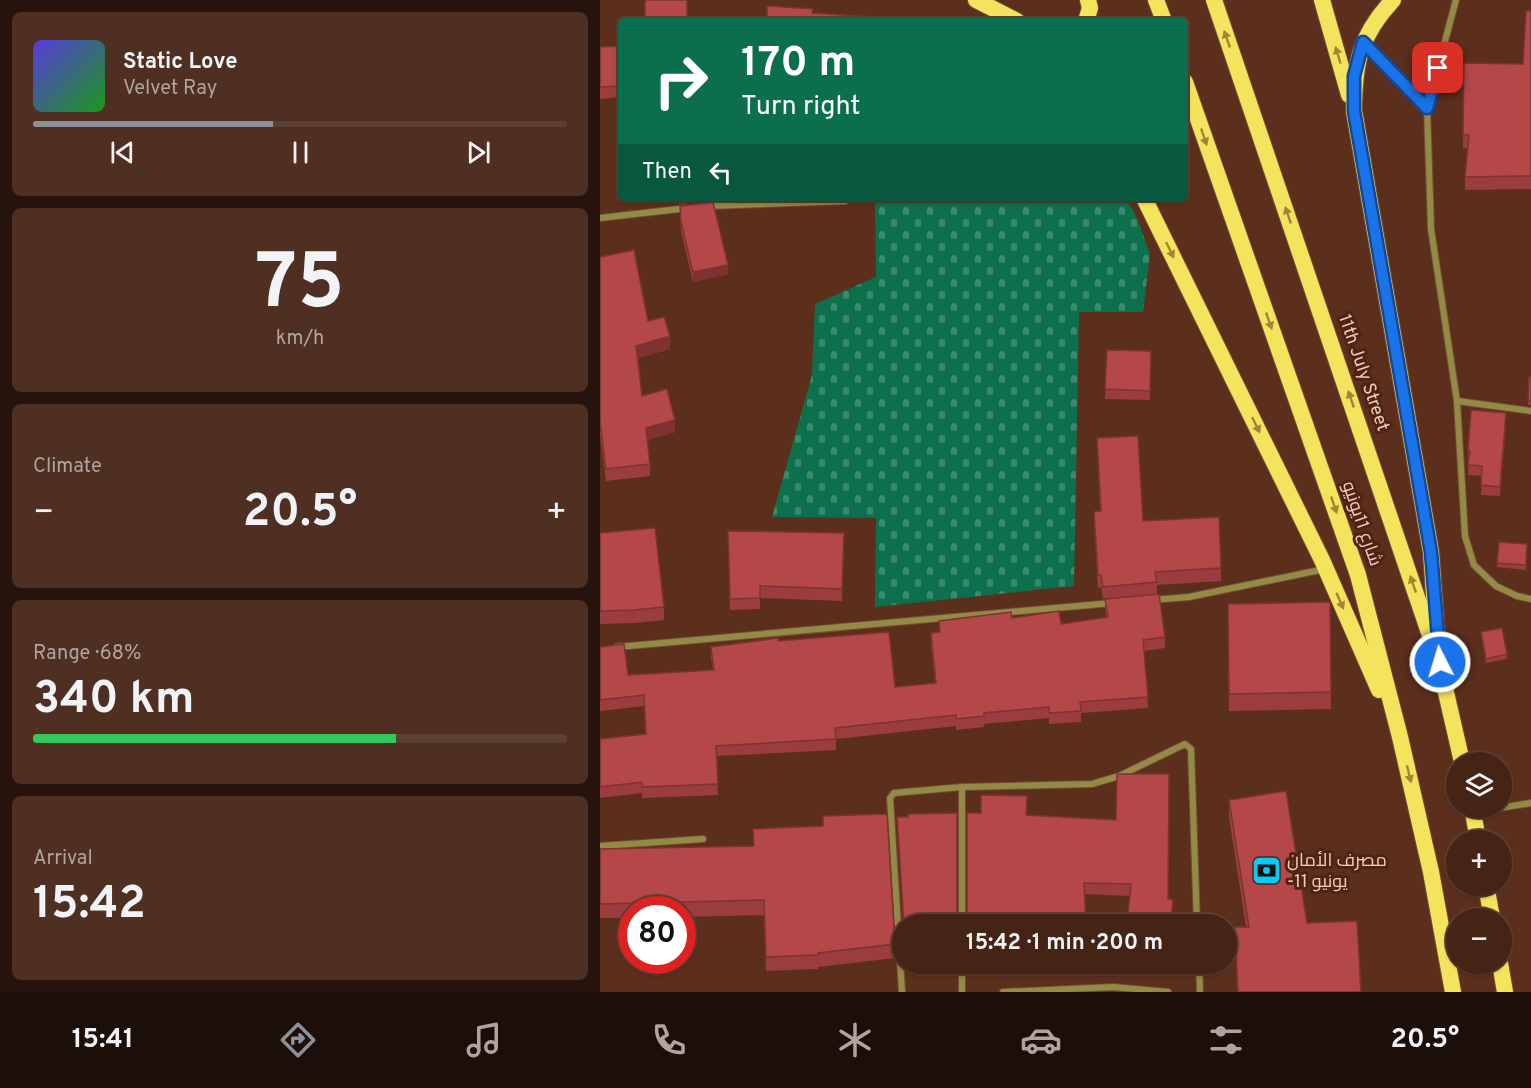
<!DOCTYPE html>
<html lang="en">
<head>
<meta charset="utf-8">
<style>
  :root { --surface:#452315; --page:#4f2f22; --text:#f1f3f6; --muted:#b0a4a0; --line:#5d4034; --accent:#8c9099 }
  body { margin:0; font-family:Overpass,Cairo,sans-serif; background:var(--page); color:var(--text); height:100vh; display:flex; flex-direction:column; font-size:22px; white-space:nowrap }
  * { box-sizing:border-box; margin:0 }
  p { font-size:20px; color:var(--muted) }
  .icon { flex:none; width:33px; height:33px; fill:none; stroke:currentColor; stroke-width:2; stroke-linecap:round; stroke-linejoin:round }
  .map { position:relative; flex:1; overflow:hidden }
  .sheet { display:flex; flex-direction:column; gap:12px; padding:12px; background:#26130c; width:600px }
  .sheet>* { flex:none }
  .guide { position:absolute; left:18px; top:18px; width:570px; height:183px; border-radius:6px; box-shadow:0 2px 4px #0004,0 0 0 2px var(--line); background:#0b6e4f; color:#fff; overflow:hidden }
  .fabs { position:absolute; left:846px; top:752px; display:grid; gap:12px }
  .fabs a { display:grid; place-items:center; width:66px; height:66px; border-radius:50%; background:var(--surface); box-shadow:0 2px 4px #0004,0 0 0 2px var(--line); font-size:30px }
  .speed { position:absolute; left:18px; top:896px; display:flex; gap:12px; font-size:30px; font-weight:700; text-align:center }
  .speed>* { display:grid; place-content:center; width:78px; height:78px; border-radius:50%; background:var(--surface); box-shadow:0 2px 4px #0004,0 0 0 2px var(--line); line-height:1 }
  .speed .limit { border:9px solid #d22; background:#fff; color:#111 }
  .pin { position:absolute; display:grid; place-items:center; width:51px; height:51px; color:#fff; margin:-26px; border-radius:12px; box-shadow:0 3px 9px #0006 }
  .me { position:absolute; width:66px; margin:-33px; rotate:355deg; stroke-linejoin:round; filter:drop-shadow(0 0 4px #0008) }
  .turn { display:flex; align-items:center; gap:21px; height:126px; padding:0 24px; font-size:27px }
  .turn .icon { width:78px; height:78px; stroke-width:2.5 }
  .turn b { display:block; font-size:42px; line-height:51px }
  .then { display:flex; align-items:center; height:57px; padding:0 24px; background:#0003; gap:12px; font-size:22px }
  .big { font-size:45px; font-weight:700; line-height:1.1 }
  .sheet .card { flex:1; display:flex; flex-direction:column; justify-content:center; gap:9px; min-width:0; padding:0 21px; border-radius:9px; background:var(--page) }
  .sheet .dial { align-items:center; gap:0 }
  .dial b { font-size:78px; line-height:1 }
  .song { display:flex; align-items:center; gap:18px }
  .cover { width:72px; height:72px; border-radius:9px; background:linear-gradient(135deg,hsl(250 70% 55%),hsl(120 70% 35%)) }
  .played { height:6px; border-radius:3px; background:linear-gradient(90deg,var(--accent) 45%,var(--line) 45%) }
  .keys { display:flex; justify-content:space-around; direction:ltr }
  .heat { display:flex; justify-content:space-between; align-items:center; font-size:33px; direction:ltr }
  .charge { height:9px; border-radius:4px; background:linear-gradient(90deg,#34c759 68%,var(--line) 0) }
  .trip { position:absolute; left:292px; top:914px; width:345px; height:60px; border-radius:30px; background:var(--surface); box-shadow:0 2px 4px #0004,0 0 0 2px var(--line); font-weight:700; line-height:60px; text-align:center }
  .tab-bar { display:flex; height:96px; justify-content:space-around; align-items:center; background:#1c0e08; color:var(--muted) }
  .tab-bar .icon { width:42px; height:42px }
  .tab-bar .selected { color:var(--accent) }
  .tab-bar b { font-size:27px; color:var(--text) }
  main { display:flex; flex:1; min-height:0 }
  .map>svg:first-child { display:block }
  .cemetery { fill:url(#cemetery-stones) }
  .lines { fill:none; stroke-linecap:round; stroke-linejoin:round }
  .minor-casing { stroke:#764c3a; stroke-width:8 }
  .trunk-casing { stroke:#764c3a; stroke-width:18 }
  .minor { stroke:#938a45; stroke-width:6 }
  .trunk { stroke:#f4e45d; stroke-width:16 }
  .wall { fill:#9b3d3e }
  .shaded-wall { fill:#7e3232 }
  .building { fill:#b44748; stroke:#7e3232; stroke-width:1.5 }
  .oneway { fill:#a28438 }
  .route-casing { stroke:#114b97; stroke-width:15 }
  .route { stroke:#1a73e8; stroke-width:10 }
  .labels { text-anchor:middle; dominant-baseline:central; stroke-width:6; stroke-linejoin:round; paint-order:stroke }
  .street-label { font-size:18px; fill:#ebcec2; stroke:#512412 }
  .poi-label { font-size:18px; fill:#ebcec2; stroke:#512412; text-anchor:start }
</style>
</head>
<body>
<main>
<section class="sheet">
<div class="card">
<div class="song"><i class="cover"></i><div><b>Static Love</b><p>Velvet Ray</p></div></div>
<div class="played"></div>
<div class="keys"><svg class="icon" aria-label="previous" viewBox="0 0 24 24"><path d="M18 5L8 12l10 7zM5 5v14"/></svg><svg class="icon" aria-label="pause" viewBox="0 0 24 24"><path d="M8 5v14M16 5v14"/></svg><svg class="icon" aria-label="next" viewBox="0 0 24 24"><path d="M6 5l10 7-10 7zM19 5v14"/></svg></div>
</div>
<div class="card dial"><b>75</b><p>km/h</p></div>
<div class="card"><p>Climate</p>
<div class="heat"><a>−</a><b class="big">20.5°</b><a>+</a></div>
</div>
<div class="card"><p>Range · 68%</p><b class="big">340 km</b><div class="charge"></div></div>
<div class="card"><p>Arrival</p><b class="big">15:42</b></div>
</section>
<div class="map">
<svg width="931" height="992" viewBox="0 0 931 992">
  <defs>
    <pattern id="cemetery-stones" width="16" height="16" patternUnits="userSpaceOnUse" patternTransform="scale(1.5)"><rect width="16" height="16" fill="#0d704d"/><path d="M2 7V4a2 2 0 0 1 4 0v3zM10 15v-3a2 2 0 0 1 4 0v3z" fill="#3c8a6d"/></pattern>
  </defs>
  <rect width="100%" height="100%" fill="#5c2f1c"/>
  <path class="cemetery" d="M275 198H526L537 218 550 254 543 312H479L474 586 275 607 276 518 172 517 212 375 215 304 276 277Z"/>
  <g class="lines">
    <defs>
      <g id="minor">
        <path d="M765 44 827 108 831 229 857 401 865 536 874 565 896 586 917 596 931 599"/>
        <path d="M827 108 856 0"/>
        <path d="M108 206 245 201"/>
        <path d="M0 218 88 208"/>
        <path d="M857 401 931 411"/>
        <path d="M552 600 589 597 725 569"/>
        <path d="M17 647 512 603"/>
        <path d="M362 787V924"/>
        <path d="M874 812 931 803"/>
        <path d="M0 846 103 839"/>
        <path d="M599 963 600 992"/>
        <path d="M302 992 290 798 294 793 362 787 492 784 519 776 585 744 591 749 597 924"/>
        <path d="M362 992V963"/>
        <path d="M403 992 513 987 568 992"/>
      </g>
      <g id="trunk">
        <path d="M376 0 417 21"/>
        <path d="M556 0 564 21"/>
        <path d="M614 0 839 662 862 762"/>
        <path d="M722 0 749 95"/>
        <path d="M793 0C760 35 754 63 754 111L831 552 837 637"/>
        <path d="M486 21 490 8 488 0"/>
        <path d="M585 82 758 575 800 737 831 872 853 992"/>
        <path d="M544 198 722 560 779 690"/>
        <path d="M872 807 878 840"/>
        <path d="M886 885 892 918"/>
        <path d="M900 963 905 992"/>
      </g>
    </defs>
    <use href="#minor" class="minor-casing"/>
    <use href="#trunk" class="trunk-casing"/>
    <use href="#minor" class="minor"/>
    <use href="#trunk" class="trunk"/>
  </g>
  <g class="wall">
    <path d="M931 11V189L865 190V177L868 148H863L864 63 923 64Z"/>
    <path d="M21 46V97L0 99V47Z"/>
    <path d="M79 198H110V201L79 204Z"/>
    <path d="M80 206 128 274 93 282 81 231Z"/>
    <path d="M0 257 70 349 38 358 42 396 75 432 47 440 50 464V476L6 481 0 434Z"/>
    <path d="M507 350 551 351 550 400 505 399Z"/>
    <path d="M929 377H931V405H928Z"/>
    <path d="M906 423 900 496 881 495 882 476 868 475 869 460H868V451Z"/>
    <path d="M497 438 543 521 621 568V581L557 585V594L565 637V648L544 651 548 708 481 713V722L449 724V718L384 724V727L356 730V726L236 739V750L117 756 118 795 42 798V793L0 798V739L45 734 44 706 0 711V647L28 675 113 670 111 658V647L178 641 295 687 335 683 331 644V633L339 632V621L412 618 461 624 506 618 505 599H503L501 587 498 588 494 524V512L500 511Z"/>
    <path d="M128 531 244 545 242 601 160 598V609L130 610Z"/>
    <path d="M0 533 64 607V620L34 623 0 624Z"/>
    <path d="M899 542 927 544 926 570 897 567Z"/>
    <path d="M730 602 731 709 629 711 628 604Z"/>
    <path d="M881 632 907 654V659L886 663Z"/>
    <path d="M629 800 707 923 761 992H637L635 927H646L629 817Z"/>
    <path d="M427 815 568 899 573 911 530 896 485 894 486 924H303L297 817 359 917 363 918 367 913Z"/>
    <path d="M153 829 295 944V958L218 967V969L166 971 164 915 82 917V909H32V918H0V849L154 846Z"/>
    <path d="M321 963H357L321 965Z"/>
    <path d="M430 963H487V966L430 967Z"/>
  </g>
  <g class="shaded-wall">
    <path d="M128 265V274L93 282V272Z"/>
    <path d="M70 336V349L36 358V346Z"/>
    <path d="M906 413V423L900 496V487Z"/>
    <path d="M75 420V432L46 440V428Z"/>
  </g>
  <g class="building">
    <rect x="45" y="0" width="42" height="21"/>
    <path d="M167 6 213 9 212 13 273 17V21H167Z"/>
    <path d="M926 11H931V176L865 177 869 135H863L864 63 923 64Z"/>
    <path d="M21 46V86L0 87V47Z"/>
    <path d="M113 202 128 265 93 272 81 222 80 206Z"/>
    <path d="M34 250 48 321 64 317 70 336 36 346 42 396 67 389 75 420 46 428 50 464 6 469 0 422V257Z"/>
    <path d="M507 350 551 351 550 391 505 389Z"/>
    <path d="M929 377H931V401H928Z"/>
    <path d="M871 410 906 413 900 487 881 485 882 466 868 465 870 451H868Z"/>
    <path d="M538 436 543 521 619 517 621 568 555 572 557 582 503 587 501 575H498L494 512 501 511 497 438Z"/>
    <path d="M55 528 64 607 34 610 0 611V533Z"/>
    <path d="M128 531 244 533 242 589 160 586V598L130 599Z"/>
    <path d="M899 542 927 544 926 565 897 563Z"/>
    <path d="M559 594 565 637 543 640 548 697 480 702 481 711 449 713V707L384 713V716L356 719V715L235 728 236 739 116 746 118 784 42 787V782L0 787V739L46 734 44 695 0 700V647L24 644 28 675 114 670 111 647 178 638V641L289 632 295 687 336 683 331 633 340 632 339 621 411 612 412 618 459 611 461 624 508 617 505 599Z"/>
    <path d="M730 602 731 692 629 694 628 604Z"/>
    <path d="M902 628 907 654 886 659 881 632Z"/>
    <path d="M517 774H569L568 899 573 900 570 924H527L531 884 484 883 486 924H304L297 817H308V814L357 813V913L359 917 363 918 367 913V813H381V795L427 796 426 815 516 820Z"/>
    <path d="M686 791 707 923 757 921 761 992H638L635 927H649L629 800Z"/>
    <path d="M287 814 295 944 218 953V955L166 957 164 900 0 904V849L154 846 153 829 223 826V816Z"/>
  </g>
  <defs><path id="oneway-solid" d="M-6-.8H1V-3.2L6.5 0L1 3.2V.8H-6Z" transform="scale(1.5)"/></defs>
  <g class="oneway">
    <use href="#oneway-solid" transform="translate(627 39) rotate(-109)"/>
    <use href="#oneway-solid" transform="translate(738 55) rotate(-106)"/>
    <use href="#oneway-solid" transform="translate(604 137) rotate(71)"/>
    <use href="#oneway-solid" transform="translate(688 215) rotate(-109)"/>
    <use href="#oneway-solid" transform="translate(570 250) rotate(64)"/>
    <use href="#oneway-solid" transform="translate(669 321) rotate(71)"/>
    <use href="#oneway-solid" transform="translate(751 399) rotate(-109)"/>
    <use href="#oneway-solid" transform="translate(656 425) rotate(64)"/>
    <use href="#oneway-solid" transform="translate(734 505) rotate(71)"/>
    <use href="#oneway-solid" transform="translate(813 584) rotate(-109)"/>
    <use href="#oneway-solid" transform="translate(740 601) rotate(66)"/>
    <use href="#oneway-solid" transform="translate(809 774) rotate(77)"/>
  </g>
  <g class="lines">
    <defs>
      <path id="route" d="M838 68 827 108 763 42 754 76V111L831 552 840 662"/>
    </defs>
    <use href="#route" class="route-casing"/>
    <use href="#route" class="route"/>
  </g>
  <defs>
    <symbol id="bank-square" viewBox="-11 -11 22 22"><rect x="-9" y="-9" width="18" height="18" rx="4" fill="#05cbf9" stroke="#512412"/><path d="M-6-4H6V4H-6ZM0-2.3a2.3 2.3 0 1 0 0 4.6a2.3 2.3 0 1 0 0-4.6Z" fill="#111"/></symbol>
  </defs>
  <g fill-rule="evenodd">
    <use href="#bank-square" x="650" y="854" width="33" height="33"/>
  </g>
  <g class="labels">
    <g class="street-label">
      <text transform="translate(763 373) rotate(71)">11th July Street</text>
      <text transform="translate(761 524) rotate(71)">شارع 11يونيو</text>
    </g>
    <g class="poi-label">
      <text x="687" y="861">مصرف الأمان<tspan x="687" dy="21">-11 يونيو</tspan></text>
    </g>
  </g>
</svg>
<div class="fabs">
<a><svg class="icon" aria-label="layers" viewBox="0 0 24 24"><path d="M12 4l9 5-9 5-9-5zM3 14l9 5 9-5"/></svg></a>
<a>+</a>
<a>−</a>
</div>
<div class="speed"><div class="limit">80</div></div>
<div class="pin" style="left:838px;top:68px;background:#d93025"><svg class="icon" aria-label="arrive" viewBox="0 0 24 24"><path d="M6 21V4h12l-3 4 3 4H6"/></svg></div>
<svg class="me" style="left:840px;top:662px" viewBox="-20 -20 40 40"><circle r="17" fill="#1a73e8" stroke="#fff" stroke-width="3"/><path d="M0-11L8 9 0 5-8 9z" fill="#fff"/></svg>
<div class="trip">15:42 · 1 min · 200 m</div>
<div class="guide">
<div class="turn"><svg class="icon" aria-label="right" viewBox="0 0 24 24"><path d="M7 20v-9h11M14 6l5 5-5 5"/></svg><div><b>170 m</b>Turn right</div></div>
<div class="then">Then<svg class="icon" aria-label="left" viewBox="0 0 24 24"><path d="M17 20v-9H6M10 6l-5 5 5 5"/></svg></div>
</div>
</div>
</main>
<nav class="tab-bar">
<b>15:41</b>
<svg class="icon selected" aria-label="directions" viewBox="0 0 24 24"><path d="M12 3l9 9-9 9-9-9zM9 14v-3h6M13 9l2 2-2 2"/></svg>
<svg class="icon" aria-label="music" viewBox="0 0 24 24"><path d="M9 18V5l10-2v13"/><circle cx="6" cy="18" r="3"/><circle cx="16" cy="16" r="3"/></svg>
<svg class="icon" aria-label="phone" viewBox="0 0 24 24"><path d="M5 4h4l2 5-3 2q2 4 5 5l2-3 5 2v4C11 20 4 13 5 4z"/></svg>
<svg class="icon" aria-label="climate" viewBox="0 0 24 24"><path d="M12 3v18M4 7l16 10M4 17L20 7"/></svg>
<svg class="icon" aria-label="car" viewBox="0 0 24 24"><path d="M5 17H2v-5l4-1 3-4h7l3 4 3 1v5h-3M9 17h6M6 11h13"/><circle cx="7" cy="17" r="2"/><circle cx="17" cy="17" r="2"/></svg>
<svg class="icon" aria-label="filters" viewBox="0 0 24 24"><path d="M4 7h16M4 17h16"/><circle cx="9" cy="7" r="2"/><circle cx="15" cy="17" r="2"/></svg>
<b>20.5°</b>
</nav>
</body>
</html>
